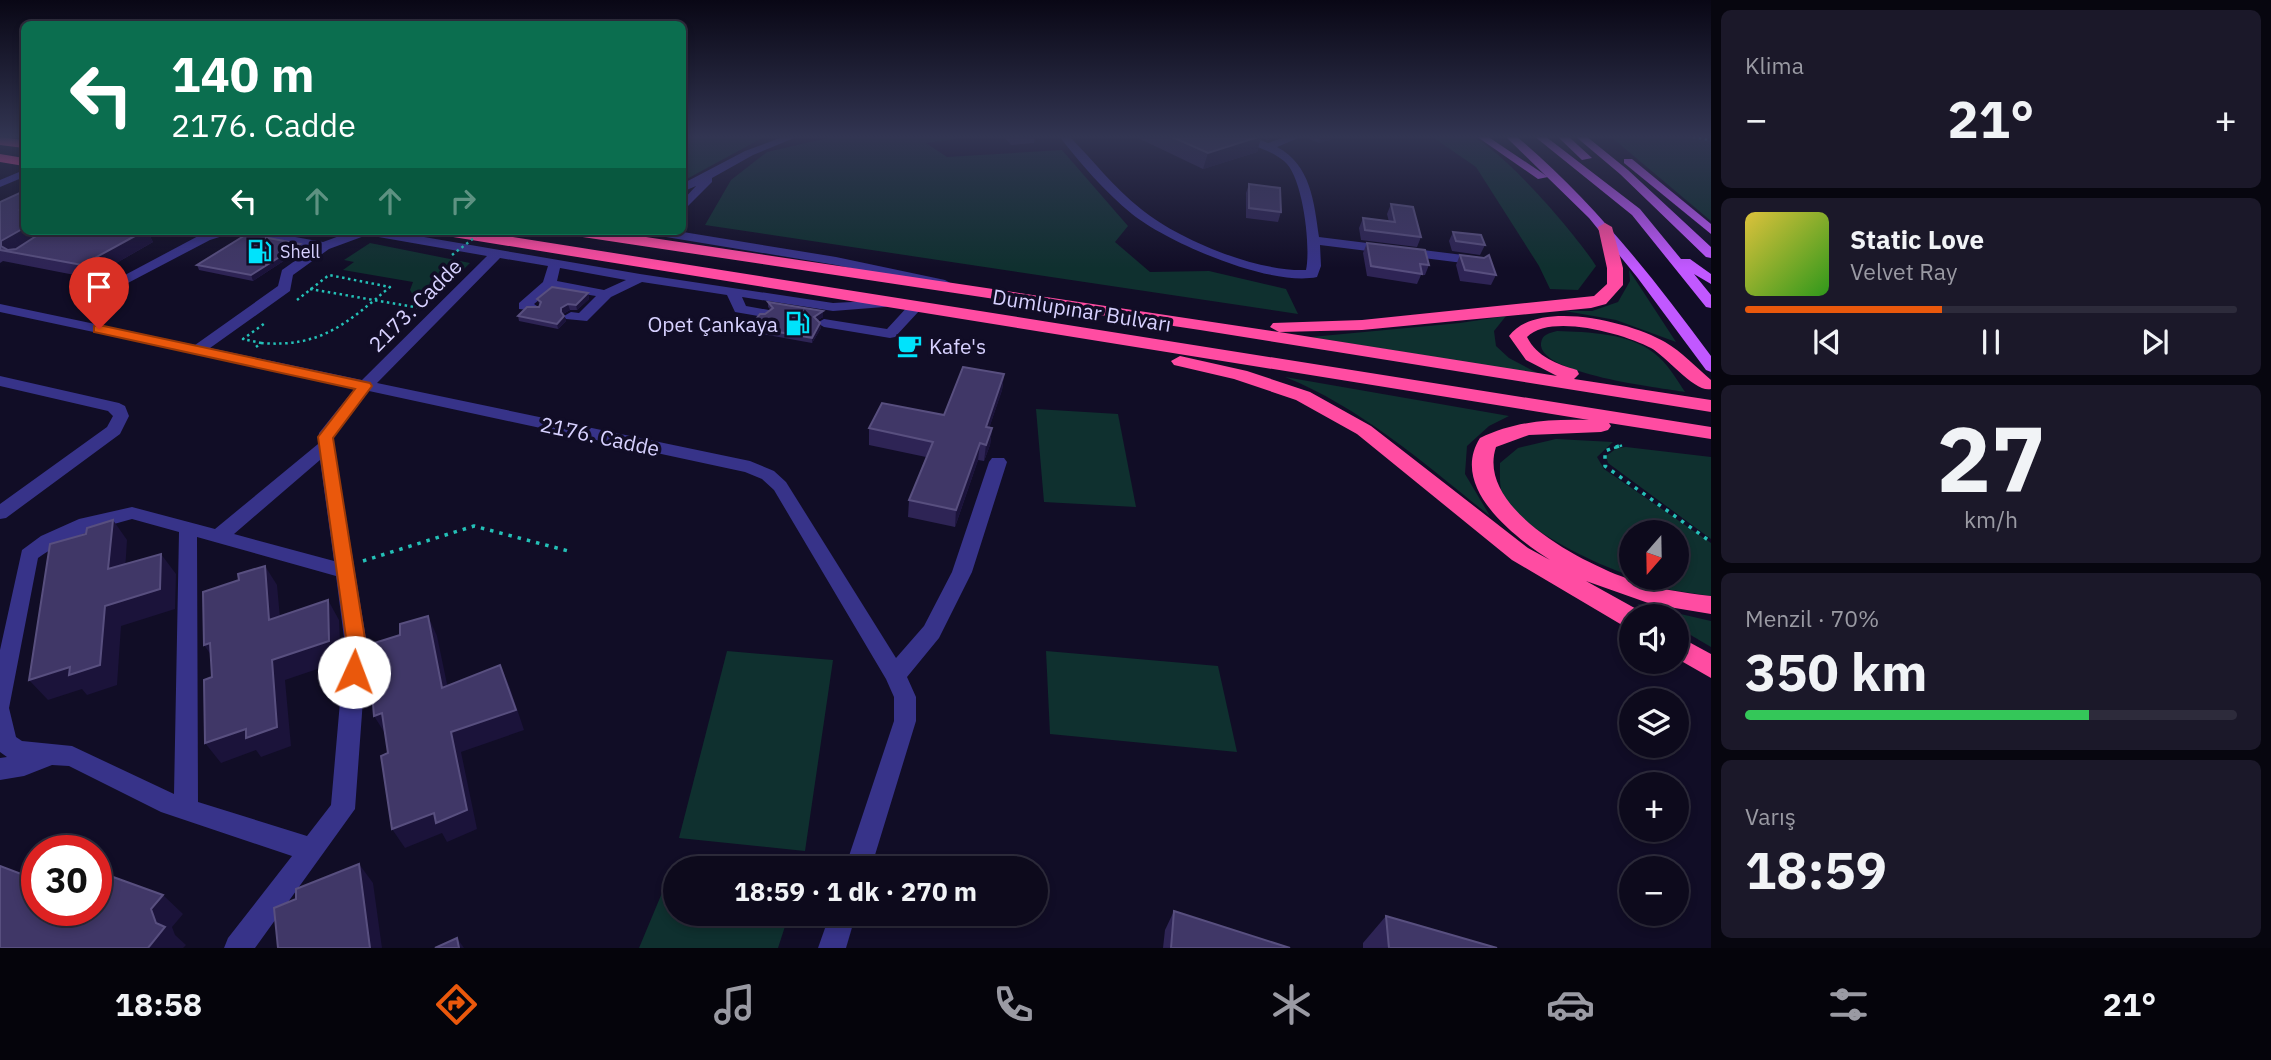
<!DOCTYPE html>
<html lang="tr">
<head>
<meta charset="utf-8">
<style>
  :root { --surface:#0d0a1c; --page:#1b1829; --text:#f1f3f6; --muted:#9a9aa3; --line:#2d2b3b; --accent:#ea580c }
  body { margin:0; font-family:"IBM Plex Sans",sans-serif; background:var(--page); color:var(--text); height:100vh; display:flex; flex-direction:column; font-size:26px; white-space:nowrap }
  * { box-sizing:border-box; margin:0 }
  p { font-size:23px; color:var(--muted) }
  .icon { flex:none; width:38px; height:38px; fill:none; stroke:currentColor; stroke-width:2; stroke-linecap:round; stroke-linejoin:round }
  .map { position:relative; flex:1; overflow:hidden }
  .details { display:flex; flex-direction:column; gap:10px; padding:10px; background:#07060f; width:560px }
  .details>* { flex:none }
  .banner { position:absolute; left:21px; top:21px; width:665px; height:214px; border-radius:10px; box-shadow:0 4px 10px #0003,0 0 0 2px var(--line); background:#0b6e4f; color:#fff; overflow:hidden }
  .needle { width:46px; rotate:200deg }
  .buttons { position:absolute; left:1619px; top:520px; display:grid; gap:14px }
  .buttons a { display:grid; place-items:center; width:70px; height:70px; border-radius:50%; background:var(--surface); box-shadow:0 4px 10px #0003,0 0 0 2px var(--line); font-size:35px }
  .speed { position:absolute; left:21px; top:835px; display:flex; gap:14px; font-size:35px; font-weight:700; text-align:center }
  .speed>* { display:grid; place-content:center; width:91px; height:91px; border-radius:50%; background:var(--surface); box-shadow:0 4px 10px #0003,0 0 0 2px var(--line); line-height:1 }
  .speed .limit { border:10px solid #d22; background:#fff; color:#111 }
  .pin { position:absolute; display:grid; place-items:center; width:60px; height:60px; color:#fff; margin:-72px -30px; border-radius:50% 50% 50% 0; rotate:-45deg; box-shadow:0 0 7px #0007 }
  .pin .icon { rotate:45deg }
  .me { position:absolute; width:77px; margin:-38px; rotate:2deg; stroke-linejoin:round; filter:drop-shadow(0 0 5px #0008) }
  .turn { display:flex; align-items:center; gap:24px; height:147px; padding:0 35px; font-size:32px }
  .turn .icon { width:91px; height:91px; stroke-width:2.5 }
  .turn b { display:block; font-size:49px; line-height:60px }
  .lanes { display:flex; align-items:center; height:66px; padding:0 35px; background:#0003; justify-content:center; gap:35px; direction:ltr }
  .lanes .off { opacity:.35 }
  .big { font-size:52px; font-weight:700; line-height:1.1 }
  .details .tile { flex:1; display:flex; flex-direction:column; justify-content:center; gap:10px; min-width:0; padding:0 24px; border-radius:10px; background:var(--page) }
  .details .dial { align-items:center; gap:0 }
  .dial b { font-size:91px; line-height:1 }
  .song { display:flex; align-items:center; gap:21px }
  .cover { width:84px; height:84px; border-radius:10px; background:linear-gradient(135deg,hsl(50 70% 55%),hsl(110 70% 35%)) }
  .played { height:7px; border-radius:4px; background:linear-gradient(90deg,var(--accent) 40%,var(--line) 40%) }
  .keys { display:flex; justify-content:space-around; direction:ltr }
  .heat { display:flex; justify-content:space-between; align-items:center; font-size:38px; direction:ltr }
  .charge { height:10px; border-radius:5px; background:linear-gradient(90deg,#34c759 70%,var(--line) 0) }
  .trip { position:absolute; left:663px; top:856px; width:385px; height:70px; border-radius:35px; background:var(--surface); box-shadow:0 4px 10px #0003,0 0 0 2px var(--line); font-weight:700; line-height:70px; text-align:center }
  .tab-bar { display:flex; height:112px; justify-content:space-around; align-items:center; background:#05040b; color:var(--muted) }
  .tab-bar .icon { width:49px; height:49px }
  .tab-bar .current { color:var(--accent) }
  .tab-bar b { font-size:32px; color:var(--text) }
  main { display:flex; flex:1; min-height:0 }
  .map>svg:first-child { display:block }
  .green { fill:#0f302f }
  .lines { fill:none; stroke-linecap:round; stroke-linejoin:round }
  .path-far1 { stroke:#24c0b7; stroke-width:2.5; stroke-dasharray:2.5 3.5; stroke-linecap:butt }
  .path { stroke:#24c0b7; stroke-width:3.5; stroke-dasharray:3.5 6; stroke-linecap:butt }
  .minor { fill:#373389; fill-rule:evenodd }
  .major { fill:#c158ff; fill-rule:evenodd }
  .highway { fill:#ff4ca2; fill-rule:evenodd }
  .path-bridge { stroke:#24c0b7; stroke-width:2.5; stroke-dasharray:2.5 3.5; stroke-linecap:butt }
  .wall { fill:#2e2455 }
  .shaded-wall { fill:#1b133a }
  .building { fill:#403767; stroke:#584f7f; stroke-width:2 }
  .route { fill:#ea580c; stroke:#983908; stroke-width:2 }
  .labels { text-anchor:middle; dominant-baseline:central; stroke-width:7; stroke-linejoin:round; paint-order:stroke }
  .far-poi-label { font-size:18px; fill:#d7d1ff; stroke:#110d26; text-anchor:start }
  .street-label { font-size:21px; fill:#d7d1ff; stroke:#110d26 }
  .poi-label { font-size:21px; fill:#d7d1ff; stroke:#110d26; text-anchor:end }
</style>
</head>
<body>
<main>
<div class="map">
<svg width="1711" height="948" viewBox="0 0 1711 948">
  <rect width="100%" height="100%" fill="#110d26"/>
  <g class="green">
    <path d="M683 136H766L683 181Z"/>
    <path d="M836 136H978L926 143 947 157 1062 150 1128 226 1115 242 1150 272 1209 271 1286 289 1298 314 705 225 731 180 767 152Z"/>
    <path d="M1431 136C1442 136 1458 133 1469 136 1499 144 1579 238 1596 266L1578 290 1550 289 1539 266 1476 167Z"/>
    <path d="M1610 136H1711V221Z"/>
    <path d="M370 243 470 263C454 278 438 301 414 297L410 290 413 282 343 270 354 262 344 260Z"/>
    <path d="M1629 270 1676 342 1616 320 1565 311H1592L1618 302 1630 281Z"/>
    <path d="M1506 316 1494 331 1496 346 1509 358 1539 374 1311 337 1460 323Z"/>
    <path d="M1557 331C1588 332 1629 333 1654 353 1667 363 1676 378 1685 392 1662 388 1537 374 1541 343 1542 334 1550 333 1557 331Z"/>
    <path d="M1285 377 1509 416 1489 426 1467 446 1465 474 1490 516C1426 465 1362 408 1285 377Z"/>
    <path d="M1036 409 1118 414 1136 507 1044 502Z"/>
    <path d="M1556 439 1613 442 1597 457 1604 469 1711 543V596L1671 590 1636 578H1676V532H1631V576C1594 563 1523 531 1503 495 1499 487 1500 473 1500 463L1518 448Z"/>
    <path d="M1626 447 1711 457V539L1608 463 1606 456 1617 448Z"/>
    <path d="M1637 604 1711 621V647L1677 627 1676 616H1658Z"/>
    <path d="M727 651 833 660 805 851 679 838Z"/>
    <path d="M1046 651 1218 666 1237 752 1050 734Z"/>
    <path d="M672 869 675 870 676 914H789L778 948H639Z"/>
  </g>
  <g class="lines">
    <g class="path-far1">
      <path d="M1687 136 1711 140"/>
      <path d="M310 289 420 308"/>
      <path d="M261 343C321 348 347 323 390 287L329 275 297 300"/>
      <path d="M256 347 261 343 243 339 265 323"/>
      <path d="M1614 448 1623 445"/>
    </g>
    <g class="path">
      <path d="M1619 446 1605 451V466L1711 542"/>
      <path d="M363 561 474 526 572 552"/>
    </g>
    <g class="minor">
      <path d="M785 136H799L753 155 712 178V182L682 212V201L696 186 682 192V184L745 151Z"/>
      <path d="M1059 136H1069C1093 160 1114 188 1141 209 1179 240 1257 272 1306 270 1311 247 1303 176 1284 161 1270 149 1251 147 1237 136H1250L1268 143 1289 136H1303L1277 147C1311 165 1314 202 1319 237L1479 257 1486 261 1479 265 1320 245 1321 266 1317 277C1271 287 1168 243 1132 214 1105 192 1080 163 1059 136Z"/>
      <path d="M24 170V177L0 187V180Z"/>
      <path d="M215 231H262L323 242 353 231H389L640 274 833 303 889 300V306L884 307 833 311 742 297 746 306 769 310 771 313 764 317 735 312 727 295 642 282 611 297 587 321 566 319 564 316 571 312 579 313 596 296 552 289 534 304 540 308 538 311 519 309V303L543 282 548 266 500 258 377 383 750 461 774 471 786 482 896 658 924 626 952 572 989 462 992 458H1004L1007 462 972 572 939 638 907 677 916 697V721L871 868H845L894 721V697L886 679 774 490 762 479 745 472 369 391 333 438 367 645 355 809 255 948H224L228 938 292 856 161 812 69 766 52 765 24 776 0 780V758L7 757 0 752V650L22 550 41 536 79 519 132 507 215 529 318 444 319 433 355 388 0 312V304L195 345 278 286 282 270 313 248 235 232 210 240 105 295H95L93 292 202 234ZM367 235 487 256 362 380 210 348 290 291 293 275 329 249ZM560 268 626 280 604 290 557 281ZM320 460 334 561 234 534ZM132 519 179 532 174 794 72 746 22 741 16 737 9 708 38 558C67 537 98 528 132 519ZM197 537 336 576 345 645 331 805 307 836 198 802Z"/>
      <path d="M648 231H677L836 257 945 280 952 284 945 288 836 265 654 235Z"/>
      <path d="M915 303 920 304V310L895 337 890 338 824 327 817 323 824 319 887 329 910 304Z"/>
      <path d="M0 376 119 403 125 406 129 416 120 434 6 518 0 519V504L107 427 113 416 108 411 0 386Z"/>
      <path d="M830 914H856L846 948H818Z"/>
    </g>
    <g class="major">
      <path d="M1476 136H1487L1548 177 1538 179Z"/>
      <path d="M1505 136H1516C1592 200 1652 276 1711 356V372L1706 370 1637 277 1589 218Z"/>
      <path d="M1534 136H1545L1640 209 1681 259H1690L1711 274V284L1694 274 1711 295V308L1706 307 1632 215Z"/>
      <path d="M1557 136H1568L1592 158 1582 160Z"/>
      <path d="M1575 136H1586L1628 170 1711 247V258L1706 257 1620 174Z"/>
      <path d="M1624 159H1632L1711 224V234L1624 163Z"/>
    </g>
    <g class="highway">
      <path d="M0 137 24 140V148L0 145Z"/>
      <path d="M0 154 24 158V166L0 162Z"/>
      <path d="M1605 223 1612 227 1623 268V285L1606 304 1591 308 1362 330 1279 332 1557 376 1526 360 1509 336C1537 298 1631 322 1665 342 1682 352 1696 367 1711 380V389C1695 393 1667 357 1651 348 1624 334 1551 313 1527 337 1537 357 1557 364 1577 370L1579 374 1574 379 1711 400V412L1200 330 576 236 568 231H606L1279 332 1270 327 1273 323 1362 320 1594 296 1607 284V268L1598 227Z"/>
      <path d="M439 231H475L1711 427V439L1609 423 1611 426 1608 430 1601 432 1529 435 1496 447C1476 507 1579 561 1626 578 1653 588 1682 593 1711 596V614L1651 604 1586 581 1640 611 1642 616H1631V628L1622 625 1512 560 1357 434 1296 400 1234 379 1174 365 1171 361 1180 356 1247 371 1310 392 1371 426 1528 548 1550 560C1514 537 1449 487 1480 438 1515 421 1550 419 1589 420L447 236Z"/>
      <path d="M1676 635 1711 654V678L1676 658Z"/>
    </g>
    <path class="path-bridge" d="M452 255 483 231"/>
  </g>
  <g class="wall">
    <path d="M1003 136H1035L1034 143 1011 145Z"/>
    <path d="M1134 136H1283L1268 140 1261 138 1257 152 1203 169Z"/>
    <path d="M1304 136H1342L1319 143 1305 137Z"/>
    <path d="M1249 184 1281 212 1278 222 1246 218V193Z"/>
    <path d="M0 202 24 231H147L153 242 90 278 3 261 0 263Z"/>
    <path d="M1391 204 1421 237 1417 247 1361 240 1359 228 1363 218 1389 222 1387 214Z"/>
    <path d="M1453 232 1485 245 1480 255 1452 251 1449 241Z"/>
    <path d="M1367 243 1429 265 1425 275H1421L1417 284 1367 276 1363 253Z"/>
    <path d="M302 249 253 281 199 270 197 265Z"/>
    <path d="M1460 255 1484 258 1496 275 1491 285 1460 281 1456 265Z"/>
    <path d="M588 293 589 299 577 310H570L563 314 566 321 558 329 519 321 518 316 539 307 540 305 537 299Z"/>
    <path d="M768 302 823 317 818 320 821 328 812 343 751 332 750 327 771 310 768 307Z"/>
    <path d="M1004 374 1002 390 989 428H992L990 445 984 461 978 460 955 527 908 517 909 500 926 457 869 445V428L944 415Z"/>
    <path d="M1174 911 1290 948H1163L1165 930Z"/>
    <path d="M1386 916 1497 948H1363V943Z"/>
  </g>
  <g class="shaded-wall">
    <path d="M1261 136 1257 152 1203 169 1208 153Z"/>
    <path d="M1269 136H1283L1268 140Z"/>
    <path d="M1321 136H1342L1319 143Z"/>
    <path d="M24 228V231H49L12 252 1 246V241Z"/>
    <path d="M144 231H147L153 242 90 278 82 265Z"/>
    <path d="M300 244 302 249 253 281 251 275Z"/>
    <path d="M588 293 589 299 577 310 576 305Z"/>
    <path d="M568 304 570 310 563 314 562 317 561 312V308Z"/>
    <path d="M823 311V317L815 322 814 317Z"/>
    <path d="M564 316 566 321 558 329 557 324Z"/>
    <path d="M820 323 821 328 812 343V338Z"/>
    <path d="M1004 374 1002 390 984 443 986 427Z"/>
    <path d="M992 428 990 445 984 461 986 445Z"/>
    <path d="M980 443 978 460 955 527 956 510Z"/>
    <path d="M113 520 127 540 124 589 108 569Z"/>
    <path d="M161 554 176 574 175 609 121 626 117 685 87 695 82 689 48 700 29 680 105 606Z"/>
    <path d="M265 566 277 585 282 640 269 620Z"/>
    <path d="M328 600 339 620 341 661 285 680 291 746 261 757 256 750 221 763 205 743 272 660Z"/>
    <path d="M428 616 437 636 452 708 442 688Z"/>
    <path d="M210 643 218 665 204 645Z"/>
    <path d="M500 665 509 685 524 730 461 752 477 829 447 842 442 833 405 848 392 829 451 732Z"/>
    <path d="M382 713 386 735 374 716Z"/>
    <path d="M359 864 373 883 382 948H370Z"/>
    <path d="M163 895 183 914 172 927 175 935 186 945 183 948H148L151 909Z"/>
    <path d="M457 938 464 948H459Z"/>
  </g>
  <g class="building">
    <path d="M1170 136H1261L1208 153Z"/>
    <path d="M1249 184 1280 188 1281 212 1249 208Z"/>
    <path d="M24 191V209L21 210 24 211V228L1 241V246L8 250 16 249 44 231H144L82 265 0 250V202Z"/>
    <path d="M1391 204 1413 207 1421 237 1365 230 1363 218 1395 222Z"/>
    <path d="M1453 232 1481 235 1485 245 1456 241Z"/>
    <path d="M247 234 300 244 251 275 197 265Z"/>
    <path d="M1367 243 1425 250 1429 265 1420 264 1422 274 1371 266Z"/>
    <path d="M1460 255 1484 258 1489 255 1496 275 1465 270Z"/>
    <path d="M552 287 588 293 576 305 568 304 561 308V312L564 316 557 324 518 316 527 307H539L541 302 537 299Z"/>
    <path d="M768 302 823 311 814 317 820 323 812 338 750 327 760 314H765L773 308Z"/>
    <path d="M963 367 1004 374 986 427 992 428 986 445 980 443 956 510 909 500 933 442 869 428 882 403 944 415Z"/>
    <path d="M113 520 108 569 161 554 160 589 105 606 100 665 69 675 70 667 29 680 50 544 86 534 87 528Z"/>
    <path d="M265 566 269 620 328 600 329 641 272 660 277 727 246 738V729L205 743 204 680 212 677 210 643 204 645 203 592 239 580 238 574Z"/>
    <path d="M428 616 442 688 500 665 516 710 451 732 467 810 436 823 434 813 392 829 381 756 388 753 382 713 374 716 368 645 400 635V624Z"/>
    <path d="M359 864 370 948H278L274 908 296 899V889Z"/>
    <path d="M0 866 37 880V910H96V879L102 873 163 895 151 909 156 923 165 927 148 948H0Z"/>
    <path d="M1174 911 1290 948H1171Z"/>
    <path d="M1386 916 1497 948H1389Z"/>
    <path d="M457 938 459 948H435Z"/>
  </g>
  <linearGradient id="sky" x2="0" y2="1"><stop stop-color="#090715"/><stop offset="0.51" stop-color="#323552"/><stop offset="1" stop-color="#323552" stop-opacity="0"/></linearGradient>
  <rect width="1711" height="268" fill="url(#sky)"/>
  <path class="route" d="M99 325 370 383 372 386 333 438 366 645 361 678 354 680 347 678 344 672 347 645 318 437 355 389 94 332V326Z"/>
  <defs>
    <symbol id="fuel-bare" viewBox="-9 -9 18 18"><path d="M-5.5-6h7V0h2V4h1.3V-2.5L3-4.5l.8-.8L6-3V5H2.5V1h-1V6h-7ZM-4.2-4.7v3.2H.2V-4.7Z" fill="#00e3fc" stroke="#110d26" stroke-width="2.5" paint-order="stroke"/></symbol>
    <symbol id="cafe-bare" viewBox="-9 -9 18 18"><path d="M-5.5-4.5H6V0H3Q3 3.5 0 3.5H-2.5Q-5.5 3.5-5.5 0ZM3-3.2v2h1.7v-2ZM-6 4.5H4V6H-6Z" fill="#00e3fc" stroke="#110d26" stroke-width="2.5" paint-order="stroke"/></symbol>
  </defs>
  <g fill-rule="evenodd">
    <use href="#fuel-bare" x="242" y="234" width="35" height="35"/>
    <use href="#fuel-bare" x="780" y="306" width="35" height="35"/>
    <use href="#cafe-bare" x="892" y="328" width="35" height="35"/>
  </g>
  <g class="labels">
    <g class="far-poi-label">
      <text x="280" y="251">Shell</text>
    </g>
    <g class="street-label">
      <text transform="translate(415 305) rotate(-45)">2173. Cadde</text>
      <text transform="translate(1082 310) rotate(9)">Dumlupınar Bulvarı</text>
      <text transform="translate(600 436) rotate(12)">2176. Cadde</text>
    </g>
    <g class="poi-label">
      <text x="778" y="324">Opet Çankaya</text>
      <text x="929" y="346" text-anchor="start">Kafe's</text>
    </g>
  </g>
</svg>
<div class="buttons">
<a><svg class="needle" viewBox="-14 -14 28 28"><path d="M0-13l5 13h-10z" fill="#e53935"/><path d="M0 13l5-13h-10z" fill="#9a9aa3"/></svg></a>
<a><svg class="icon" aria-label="sound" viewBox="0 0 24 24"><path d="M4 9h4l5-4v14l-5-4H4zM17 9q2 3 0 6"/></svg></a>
<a><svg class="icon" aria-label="layers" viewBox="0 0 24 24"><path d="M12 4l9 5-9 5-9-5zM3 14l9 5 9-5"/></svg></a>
<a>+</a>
<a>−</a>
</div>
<div class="speed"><div class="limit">30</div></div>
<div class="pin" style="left:99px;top:329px;background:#d93025"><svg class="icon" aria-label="arrive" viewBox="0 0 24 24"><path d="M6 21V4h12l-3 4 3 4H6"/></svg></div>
<svg class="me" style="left:354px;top:672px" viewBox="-20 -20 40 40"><circle r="19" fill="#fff"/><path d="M0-13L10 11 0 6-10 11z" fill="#ea580c"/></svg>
<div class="trip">18:59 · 1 dk · 270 m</div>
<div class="banner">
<div class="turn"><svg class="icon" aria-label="left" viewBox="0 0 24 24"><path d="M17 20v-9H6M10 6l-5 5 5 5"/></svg><div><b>140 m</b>2176. Cadde</div></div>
<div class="lanes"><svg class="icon" aria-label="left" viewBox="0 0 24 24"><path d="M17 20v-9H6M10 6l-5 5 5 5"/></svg><svg class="icon off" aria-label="ahead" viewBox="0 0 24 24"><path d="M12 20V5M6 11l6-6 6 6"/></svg><svg class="icon off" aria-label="ahead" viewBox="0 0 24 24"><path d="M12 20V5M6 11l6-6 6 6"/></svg><svg class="icon off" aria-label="right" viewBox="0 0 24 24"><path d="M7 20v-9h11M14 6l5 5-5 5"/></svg></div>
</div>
</div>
<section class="details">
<div class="tile"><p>Klima</p>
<div class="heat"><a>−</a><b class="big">21°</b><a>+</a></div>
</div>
<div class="tile">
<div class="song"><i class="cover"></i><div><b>Static Love</b><p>Velvet Ray</p></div></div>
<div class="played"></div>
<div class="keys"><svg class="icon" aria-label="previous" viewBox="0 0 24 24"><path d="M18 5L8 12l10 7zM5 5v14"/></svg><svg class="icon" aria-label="pause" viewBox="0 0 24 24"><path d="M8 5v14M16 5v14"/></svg><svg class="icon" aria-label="next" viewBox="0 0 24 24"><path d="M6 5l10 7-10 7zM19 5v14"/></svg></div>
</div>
<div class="tile dial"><b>27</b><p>km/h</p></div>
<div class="tile"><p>Menzil · 70%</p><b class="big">350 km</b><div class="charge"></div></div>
<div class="tile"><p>Varış</p><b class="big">18:59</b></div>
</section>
</main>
<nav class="tab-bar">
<b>18:58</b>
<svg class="icon current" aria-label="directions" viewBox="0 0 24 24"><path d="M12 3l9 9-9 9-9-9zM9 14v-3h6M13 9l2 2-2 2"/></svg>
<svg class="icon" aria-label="music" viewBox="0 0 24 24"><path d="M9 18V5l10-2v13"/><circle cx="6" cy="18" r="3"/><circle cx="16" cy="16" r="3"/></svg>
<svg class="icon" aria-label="phone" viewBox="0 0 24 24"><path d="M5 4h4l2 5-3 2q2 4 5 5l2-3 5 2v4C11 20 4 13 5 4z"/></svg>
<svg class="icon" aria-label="climate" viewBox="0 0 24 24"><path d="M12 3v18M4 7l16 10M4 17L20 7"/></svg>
<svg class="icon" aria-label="car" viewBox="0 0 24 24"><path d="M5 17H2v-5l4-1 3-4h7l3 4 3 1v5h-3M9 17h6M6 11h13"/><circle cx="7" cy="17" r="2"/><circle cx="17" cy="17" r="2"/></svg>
<svg class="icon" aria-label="filters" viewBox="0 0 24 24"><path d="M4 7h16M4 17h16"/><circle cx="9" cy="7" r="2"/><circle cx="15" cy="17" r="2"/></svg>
<b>21°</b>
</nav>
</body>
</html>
